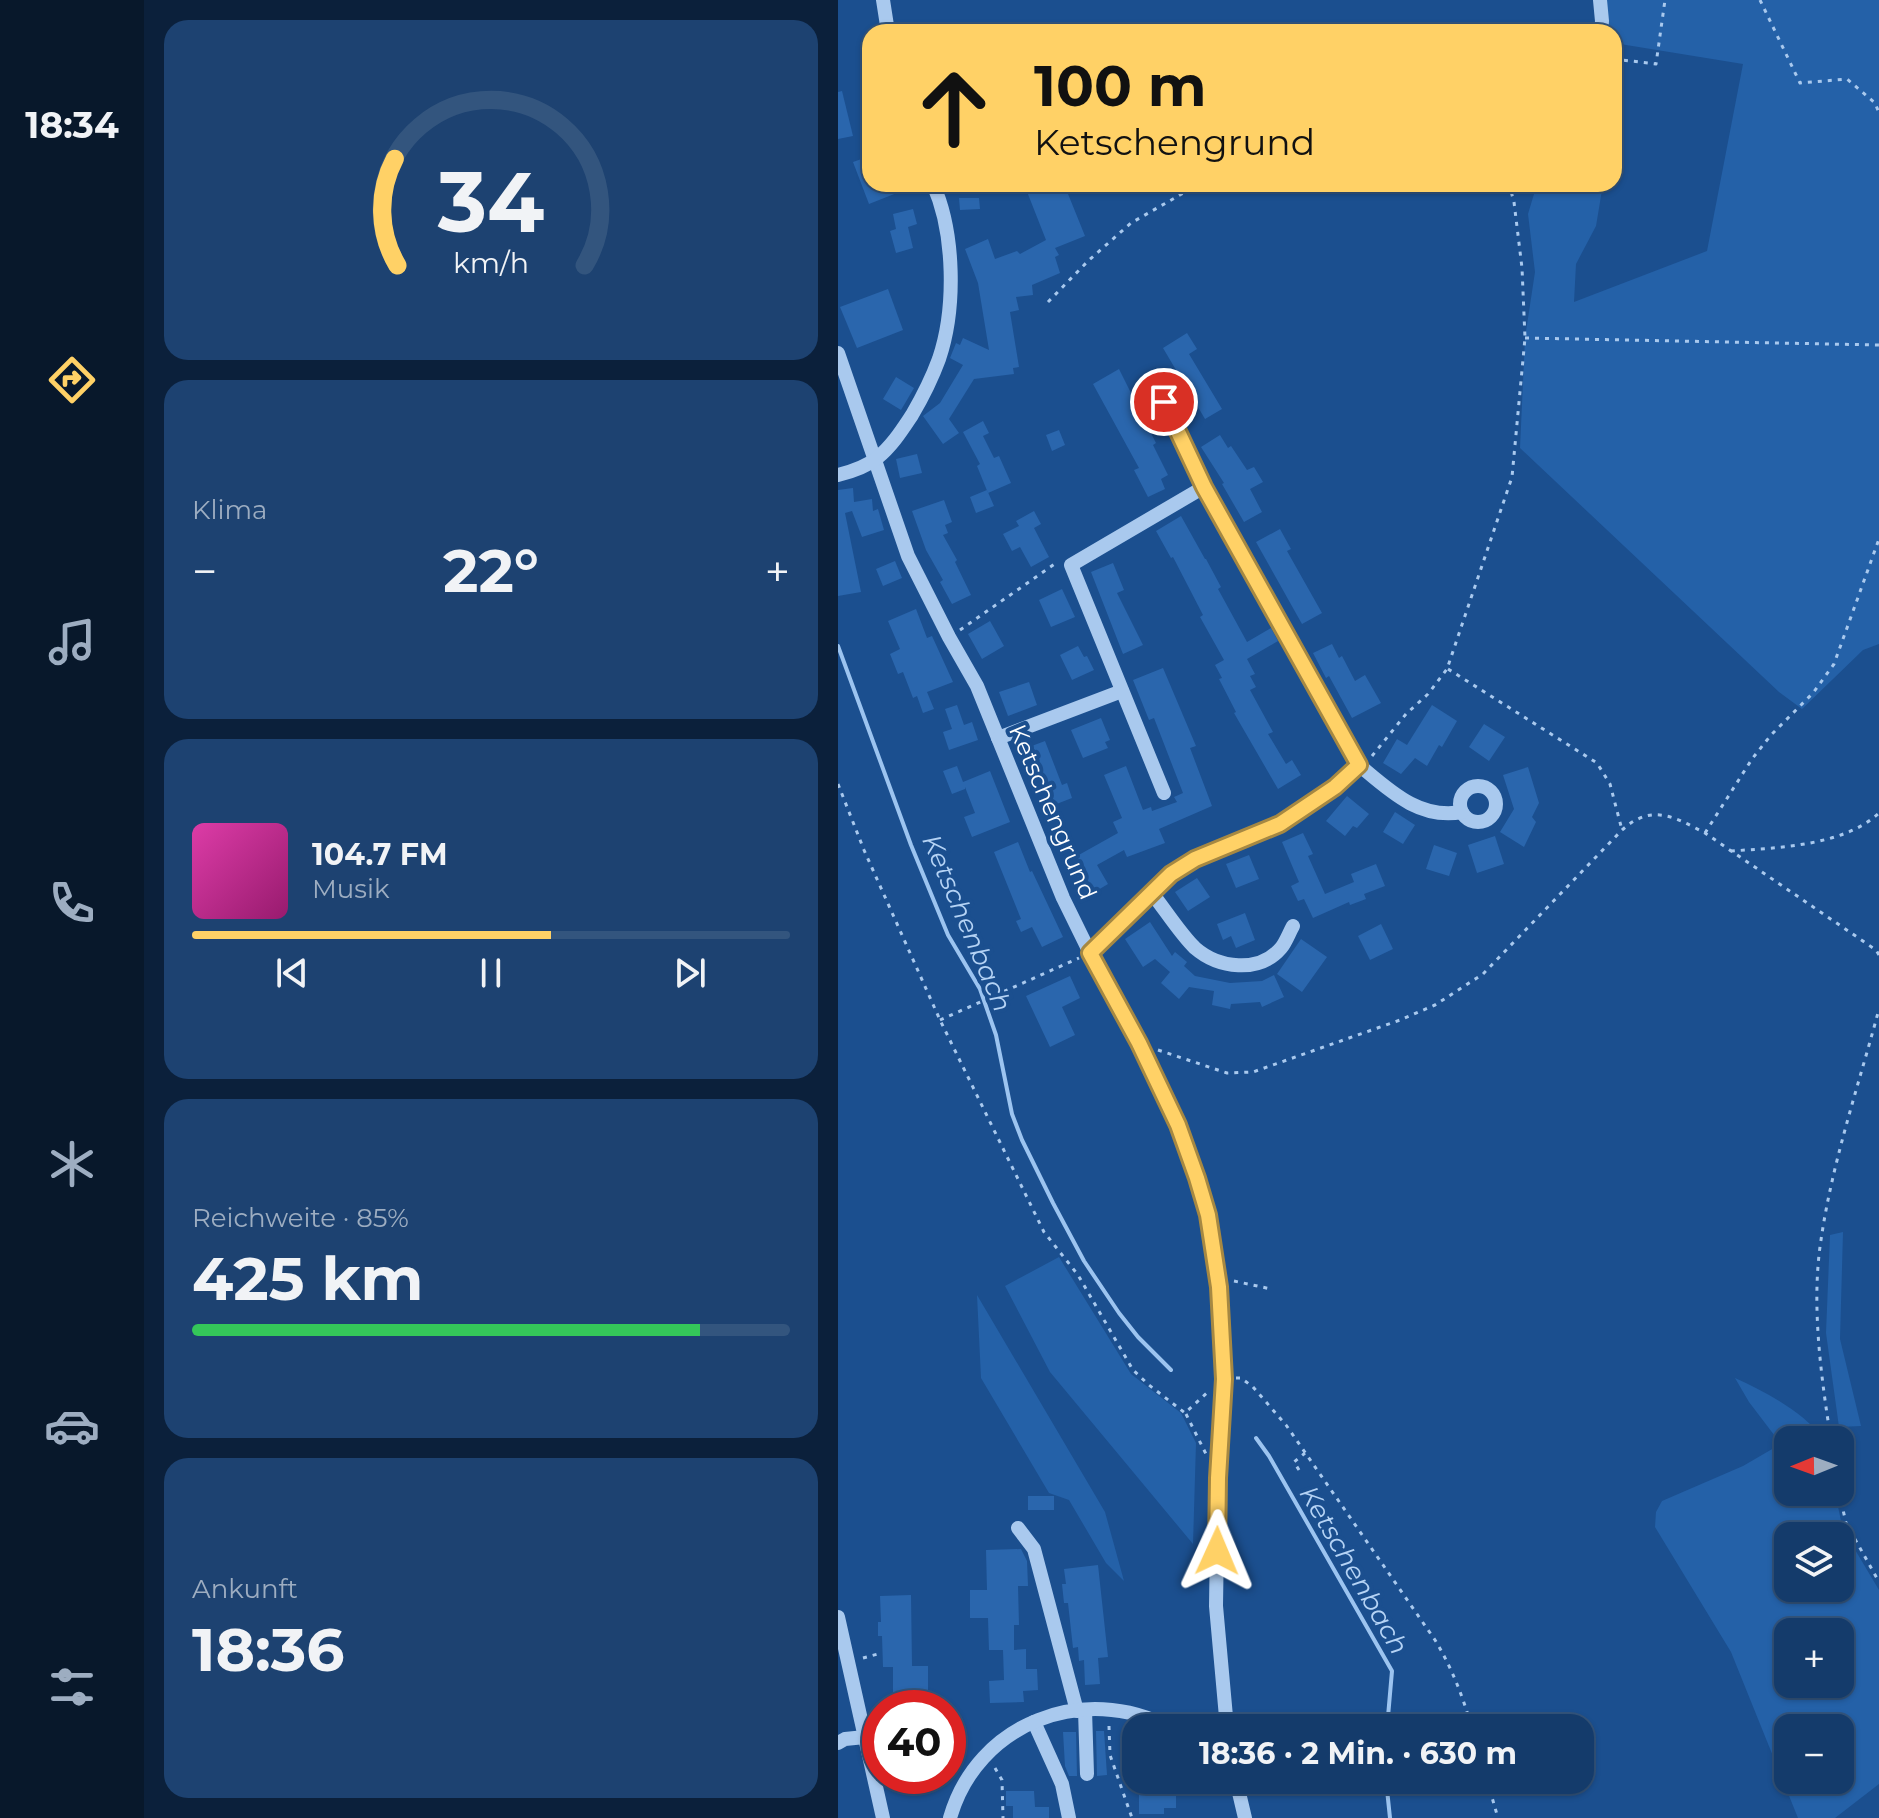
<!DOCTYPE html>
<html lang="de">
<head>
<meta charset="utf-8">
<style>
  :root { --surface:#143b6b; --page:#1d4271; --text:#f1f3f6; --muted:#9dadc1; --line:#33557e; --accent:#ffd166 }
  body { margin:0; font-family:Montserrat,sans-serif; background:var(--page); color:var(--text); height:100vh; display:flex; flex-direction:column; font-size:30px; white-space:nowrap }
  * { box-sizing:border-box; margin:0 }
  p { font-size:26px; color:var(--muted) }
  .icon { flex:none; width:44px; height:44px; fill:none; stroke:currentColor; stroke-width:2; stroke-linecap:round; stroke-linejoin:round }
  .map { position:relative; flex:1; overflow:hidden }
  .details { display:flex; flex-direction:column; gap:20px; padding:20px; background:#0b203b; width:694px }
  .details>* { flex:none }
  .guide { position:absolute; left:24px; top:24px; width:760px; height:168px; border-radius:24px; box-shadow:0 2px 6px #0004,0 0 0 2px var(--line); background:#ffd166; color:#111; overflow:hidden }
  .needle { width:52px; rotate:269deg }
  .controls { position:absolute; left:936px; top:1426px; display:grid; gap:16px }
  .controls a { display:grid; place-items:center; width:80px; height:80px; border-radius:16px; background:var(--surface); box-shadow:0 2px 6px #0004,0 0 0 2px var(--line); font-size:40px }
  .speed { position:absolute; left:24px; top:1690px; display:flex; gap:16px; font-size:40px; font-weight:700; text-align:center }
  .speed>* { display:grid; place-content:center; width:104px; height:104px; border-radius:50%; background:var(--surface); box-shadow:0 2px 6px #0004,0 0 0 2px var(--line); line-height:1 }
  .speed .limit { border:12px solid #d22; background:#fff; color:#111 }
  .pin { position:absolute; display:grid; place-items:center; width:68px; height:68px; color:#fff; margin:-34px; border:4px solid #fff; border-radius:50%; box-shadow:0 2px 8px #0007 }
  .me { position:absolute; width:88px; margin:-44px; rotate:1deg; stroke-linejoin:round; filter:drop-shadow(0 0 6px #0008) }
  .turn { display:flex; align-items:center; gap:28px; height:168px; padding:0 40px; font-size:36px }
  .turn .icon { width:104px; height:104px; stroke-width:2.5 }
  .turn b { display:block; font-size:56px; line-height:68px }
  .big { font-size:60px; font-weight:700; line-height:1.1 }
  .details .tile { flex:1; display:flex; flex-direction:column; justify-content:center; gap:12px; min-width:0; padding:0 28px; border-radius:24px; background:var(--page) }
  .details .dial { align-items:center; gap:0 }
  .dial svg { height:208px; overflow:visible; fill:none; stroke:var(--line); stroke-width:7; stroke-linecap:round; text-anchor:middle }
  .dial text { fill:var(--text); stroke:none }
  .song { display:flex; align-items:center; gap:24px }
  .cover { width:96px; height:96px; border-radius:12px; background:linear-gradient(135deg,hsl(320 70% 55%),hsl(320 70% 35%)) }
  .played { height:8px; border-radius:4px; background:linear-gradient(90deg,var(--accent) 60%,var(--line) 60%) }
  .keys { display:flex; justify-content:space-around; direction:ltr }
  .heat { display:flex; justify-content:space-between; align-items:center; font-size:44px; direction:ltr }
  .charge { height:12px; border-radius:6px; background:linear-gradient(90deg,#34c759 85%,var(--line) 0) }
  .trip { position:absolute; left:284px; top:1714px; width:472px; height:80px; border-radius:24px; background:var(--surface); box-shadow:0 2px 6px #0004,0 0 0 2px var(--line); font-weight:700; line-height:80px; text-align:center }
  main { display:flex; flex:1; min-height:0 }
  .menu { display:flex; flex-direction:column; width:144px; justify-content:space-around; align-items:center; background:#08182b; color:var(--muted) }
  .menu .icon { width:56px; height:56px }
  .menu .active { color:var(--accent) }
  .menu b { font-size:36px; color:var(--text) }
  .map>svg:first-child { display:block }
  .green { fill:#2461a8; fill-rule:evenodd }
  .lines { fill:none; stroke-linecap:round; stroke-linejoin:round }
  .stream { stroke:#9cc4f0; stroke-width:4 }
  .building { fill:#2a66ad }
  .path { stroke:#a9c9ee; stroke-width:3; stroke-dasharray:4 6; stroke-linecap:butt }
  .minor { stroke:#a9c9ee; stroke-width:14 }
  .route-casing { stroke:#a68842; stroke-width:20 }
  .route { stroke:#ffd166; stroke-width:14 }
  .labels { text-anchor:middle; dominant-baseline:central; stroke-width:8; stroke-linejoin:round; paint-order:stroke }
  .street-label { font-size:24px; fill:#fff; stroke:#1b4f8f }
  .water-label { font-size:26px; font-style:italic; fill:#b5d3f5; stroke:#1b4f8f }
</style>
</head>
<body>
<main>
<nav class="menu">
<b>18:34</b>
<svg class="icon active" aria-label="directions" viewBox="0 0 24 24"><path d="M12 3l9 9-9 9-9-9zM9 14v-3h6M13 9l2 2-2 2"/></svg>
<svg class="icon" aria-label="music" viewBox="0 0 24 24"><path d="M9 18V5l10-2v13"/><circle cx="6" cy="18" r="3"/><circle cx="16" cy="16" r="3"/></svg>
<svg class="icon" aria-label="phone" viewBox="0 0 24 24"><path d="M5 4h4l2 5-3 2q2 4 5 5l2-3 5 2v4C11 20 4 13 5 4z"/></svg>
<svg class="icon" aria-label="climate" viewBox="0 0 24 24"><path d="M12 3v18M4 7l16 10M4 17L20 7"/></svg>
<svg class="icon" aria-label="car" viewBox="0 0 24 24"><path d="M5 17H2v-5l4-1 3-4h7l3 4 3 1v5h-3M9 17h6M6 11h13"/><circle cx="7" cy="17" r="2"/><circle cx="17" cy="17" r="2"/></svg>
<svg class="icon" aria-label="filters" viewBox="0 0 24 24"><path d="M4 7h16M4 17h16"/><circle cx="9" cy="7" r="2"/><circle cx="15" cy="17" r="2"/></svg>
</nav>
<section class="details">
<div class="tile dial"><svg viewBox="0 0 100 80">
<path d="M14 69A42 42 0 1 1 86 69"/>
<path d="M14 69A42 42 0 0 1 13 28" stroke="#ffd166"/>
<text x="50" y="56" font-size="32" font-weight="700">34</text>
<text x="50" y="72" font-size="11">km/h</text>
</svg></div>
<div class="tile"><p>Klima</p>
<div class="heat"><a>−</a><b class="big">22°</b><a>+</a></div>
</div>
<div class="tile">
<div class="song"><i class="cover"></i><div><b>104.7 FM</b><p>Musik</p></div></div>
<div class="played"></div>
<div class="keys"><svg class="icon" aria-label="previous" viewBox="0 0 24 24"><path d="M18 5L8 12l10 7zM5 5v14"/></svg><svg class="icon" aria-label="pause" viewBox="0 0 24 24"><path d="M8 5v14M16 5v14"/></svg><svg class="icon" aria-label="next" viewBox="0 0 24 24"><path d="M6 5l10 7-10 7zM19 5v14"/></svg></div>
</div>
<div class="tile"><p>Reichweite · 85%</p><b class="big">425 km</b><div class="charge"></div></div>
<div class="tile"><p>Ankunft</p><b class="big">18:36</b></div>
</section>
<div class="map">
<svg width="1041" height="1818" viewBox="0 0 1041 1818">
  <rect width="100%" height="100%" fill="#1b4f8f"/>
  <g class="green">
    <path d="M761 0H1041V644L1025 650 964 709 941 692 682 448 687 338 697 272 690 214 699 184H765L758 226 738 264 736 302 869 251 905 64 776 43V32H766Z"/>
    <path d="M1005 1232 1002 1339 1023 1426 1001 1427 988 1333 992 1235Z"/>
    <path d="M221 1257 293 1374 343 1413 358 1443 355 1544 212 1372 167 1286Z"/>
    <path d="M139 1295 267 1512 286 1581 268 1563 231 1500 211 1493 143 1378Z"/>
    <path d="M897 1378C930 1393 964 1411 987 1440H950V1492H997L1003 1521 1010 1538 1041 1590V1784L997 1818H960L893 1652 817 1527 818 1512 824 1501 905 1466 943 1444 911 1402ZM1002 1536V1588H950V1536ZM1002 1632V1684H950V1632ZM1002 1728V1780H950V1728Z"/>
  </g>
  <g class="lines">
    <g class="stream">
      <path d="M0 646 73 845 110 935 142 989 158 1035 174 1114 184 1140 215 1203 246 1261 281 1313 300 1337 333 1370"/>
      <path d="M418 1438 431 1456 554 1671 549 1728"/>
      <path d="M548 1780 552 1818"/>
    </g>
  </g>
  <g class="building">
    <path d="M4 91 15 136 0 139V92Z"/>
    <path d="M32 156V184L79 185 31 204 15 162Z"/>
    <path d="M186 184H226L247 236 217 248 221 255 217 257 222 273 194 285 195 295 178 297 181 310 172 312 181 367 175 368 176 374 136 379 111 419 121 433 105 444 85 416 102 403 125 365 112 358 118 343 122 345 125 338 151 350 140 283 127 249 150 239 157 259 179 251 182 254 208 240Z"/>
    <path d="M121 198H141L142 209 122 210Z"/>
    <path d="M75 209 79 224 70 227 75 248 58 253 52 231 58 229 55 214Z"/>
    <path d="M50 289 65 330 19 348 2 307Z"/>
    <path d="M349 333 359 349 351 354 384 409 367 419 325 348Z"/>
    <path d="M281 369 318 443 315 445 330 475 323 479 327 489 310 497 296 470 301 468 255 384Z"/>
    <path d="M58 377 76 388 63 410 45 399Z"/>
    <path d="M145 421 151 433 145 436 156 458 161 456 173 483 150 493 139 466 142 464 125 432Z"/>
    <path d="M221 430 227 445 214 451 208 435Z"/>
    <path d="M382 435 390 448 393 446 409 470 416 467 425 482 412 489 424 512 406 522 384 484 386 483 363 447Z"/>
    <path d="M79 454 84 473 62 478 58 459Z"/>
    <path d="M15 488 16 502 34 499 35 511 40 509 46 530 24 537 14 511 7 513 23 592 0 596V490Z"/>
    <path d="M149 490 156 506 138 513 132 497Z"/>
    <path d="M106 500 114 522 107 525 110 533 105 535 119 560 117 562 133 595 114 604 102 582 105 580 88 550 74 511Z"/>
    <path d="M196 511 203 524 196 528 211 557 193 567 182 547 174 551 165 534 181 526 178 521Z"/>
    <path d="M343 516 367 559H368L383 587 380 589 409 642 433 628 440 641 409 659 417 674 412 676 418 687 412 690 435 732 430 734 448 764 454 760 463 775 440 789 396 713 398 712 381 679 384 678 377 665 386 660 362 617 365 615 335 557 333 558 318 531Z"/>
    <path d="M442 529 453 549 449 551 484 613 464 624 418 542Z"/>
    <path d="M57 561 64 578 45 586 38 569Z"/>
    <path d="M275 563 286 590 279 593 305 645 285 654 253 572Z"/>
    <path d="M224 589 237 617 213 627 201 600Z"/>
    <path d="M78 609 89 638 94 636 115 682 89 692 96 709 85 713 79 696 75 698 65 672 60 674 52 654 62 649 50 621Z"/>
    <path d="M152 621 166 646 144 659 130 634Z"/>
    <path d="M494 644 501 658 504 656 517 681 527 675 543 703 514 718 491 676 488 678 475 653Z"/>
    <path d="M240 646 246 657 249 656 256 670 234 680 222 655Z"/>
    <path d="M325 668 358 746 352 748 374 806 321 829 327 843 289 857 286 850 259 865 270 884 250 896 230 861 280 833 275 822 284 818 266 775 288 766 305 810 313 807 314 811 339 802 336 797 345 793 316 718 311 720 295 680Z"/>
    <path d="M191 682 199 705 170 716 161 692Z"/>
    <path d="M119 705 126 725 134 722 140 740 111 750 105 732 114 729 107 709Z"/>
    <path d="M594 705 619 721 604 747 601 745 589 766 577 758 563 774 545 763 559 739 569 745Z"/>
    <path d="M263 718 272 740 267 742 270 748 245 758 233 730Z"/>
    <path d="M646 724 667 737 651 761 631 747Z"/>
    <path d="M207 741 224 785 229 783 234 798 216 805 203 771 193 775 183 750Z"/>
    <path d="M119 766 125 782 152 771 172 822 134 837 126 817 137 813 127 787V789L114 794 105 771Z"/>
    <path d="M690 767 701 803 694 817 698 822 686 847 662 832 676 809 665 775Z"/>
    <path d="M509 796 531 814 519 828 515 826 507 836 488 821Z"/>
    <path d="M557 812 577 825 565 844 545 832Z"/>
    <path d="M465 833 475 854 470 856 487 894 516 882 513 874 538 864 547 886 526 894 528 899 512 905 511 902 475 918 466 899 460 901 453 886 461 882 444 842Z"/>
    <path d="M657 836 666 864 639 873 630 845Z"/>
    <path d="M180 842 192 872 194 871 225 937 204 947 194 927 183 932 178 921 183 919 156 852Z"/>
    <path d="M596 845 619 853 611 876 588 869Z"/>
    <path d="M411 855 421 879 398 888 388 864Z"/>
    <path d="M359 878 372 897 350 911 337 892Z"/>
    <path d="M407 913 417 940 398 948 393 936 385 940 379 924Z"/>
    <path d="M312 922 334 956 337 952 349 962 346 966 357 976 392 983 424 981 436 975 446 997 424 1007 422 1002 393 1004 392 1009 374 1005 376 991 351 987 341 999 323 983 332 972 317 959 305 967 287 939Z"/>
    <path d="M543 924 555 949 532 960 520 936Z"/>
    <path d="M463 939 489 957 464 992 439 974Z"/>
    <path d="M232 976 242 998 224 1007 237 1035 212 1047 188 996Z"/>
    <rect x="190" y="1496" width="26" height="14"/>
    <path d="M183 1549 189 1561 190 1586H180L181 1625H176V1650L188 1649V1669H199L200 1690 185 1691 186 1702 152 1703 151 1681 166 1680 165 1650H151L150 1618H132V1590H149L148 1550Z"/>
    <path d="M260 1565 270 1657 260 1658 262 1684 247 1685 246 1660 241 1661 240 1647 235 1648 230 1603H226L224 1584H228L226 1569Z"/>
    <path d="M73 1595 74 1666H90V1708H60V1692H55V1667H45L44 1636H40V1622H43L42 1596Z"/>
    <path d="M258 1731H266L269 1775 259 1776Z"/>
    <path d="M225 1732H238L239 1776H231L227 1766Z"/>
    <path d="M301 1780H331V1791L338 1790V1808H326V1814H301Z"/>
    <path d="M168 1791H196L197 1807H211V1818H175V1806H168Z"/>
  </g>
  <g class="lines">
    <g class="path">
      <path d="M922 0 962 83 1009 79 1037 103 1041 113"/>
      <path d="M776 59 818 64 827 0"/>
      <path d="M210 302 250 261 293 223 361 184"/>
      <path d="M687 338 1041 345"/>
      <path d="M122 630 218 563"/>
      <path d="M610 669 759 763 772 784 784 830"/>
      <path d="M534 756 568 714 590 694 609 669 674 477 687 338 684 268 676 202 671 184"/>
      <path d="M0 784 26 850 102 1020 206 1232 240 1275 295 1370 311 1385 347 1413 371 1391"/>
      <path d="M867 833 914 759 933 735 975 693 996 664 1041 539"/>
      <path d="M893 851C938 848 1006 846 1041 813"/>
      <path d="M102 1020 241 958"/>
      <path d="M320 1050 389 1073 415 1072 562 1020 597 1005 645 974 784 830C789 826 794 821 800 819 823 807 847 823 867 833L1038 950 1041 955"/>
      <path d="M396 1281 433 1289"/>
      <path d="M398 1378H403L415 1387 448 1425 597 1640C614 1668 625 1697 634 1728"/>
      <path d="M348 1414 368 1454"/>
      <path d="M993 1440C983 1377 973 1303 983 1240 994 1163 1021 1084 1041 1009"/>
      <path d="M461 1470 456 1462 467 1453"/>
      <path d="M1001 1492 1008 1523 1041 1582"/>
      <path d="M25 1658 40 1654"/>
      <path d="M271 1726 272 1755 294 1818"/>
      <path d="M157 1768 164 1780 165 1818"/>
      <path d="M649 1780 660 1818"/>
    </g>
    <g class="minor">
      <path d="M45 0 50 32"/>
      <path d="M762 0 764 21 763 32"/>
      <path d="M0 353 70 556 111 637 139 686 225 898 252 953 301 1043 340 1125 359 1178 370 1215 381 1287 386 1379 380 1478 378 1606 389 1728"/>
      <path d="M326 402 366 487 521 765"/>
      <path d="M0 475C12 472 29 466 39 458 54 446 64 430 74 415 84 398 94 378 101 359 118 309 117 233 95 184"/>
      <path d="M160 738 284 691"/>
      <circle cx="640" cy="804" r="18"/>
      <path d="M326 793 233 565 366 487"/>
      <path d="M313 892 333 874 357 859 442 824 497 787 521 765C551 790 581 820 624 812"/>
      <path d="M252 953 313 892C326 908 343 935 357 948 380 968 421 974 443 948 448 942 451 933 455 926"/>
      <path d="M180 1528 196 1549 239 1711"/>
      <path d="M0 1617 45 1818"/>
      <path d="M247 1710 249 1774"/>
      <path d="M196 1722 224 1784 231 1818"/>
      <path d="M0 1743 7 1739 27 1737"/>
      <path d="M398 1780 407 1818"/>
      <path d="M112 1818C139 1723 246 1682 332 1728"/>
    </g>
  </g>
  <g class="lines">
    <defs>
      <path id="route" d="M326 402 366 487 521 765 497 787 442 824 357 859 333 874 252 953 301 1043 340 1125 359 1178 370 1215 381 1287 386 1379 380 1478 379 1551"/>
    </defs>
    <use href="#route" class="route-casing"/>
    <use href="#route" class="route"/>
  </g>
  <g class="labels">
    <g class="street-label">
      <text transform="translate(215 812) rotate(67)">Ketschengrund</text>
    </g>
    <g class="water-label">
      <text transform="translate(129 923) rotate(67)">Ketschenbach</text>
      <text transform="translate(516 1570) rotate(60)">Ketschenbach</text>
    </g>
  </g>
</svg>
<div class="controls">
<a><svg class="needle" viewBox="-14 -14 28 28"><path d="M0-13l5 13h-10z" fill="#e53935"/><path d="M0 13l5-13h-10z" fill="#9dadc1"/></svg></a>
<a><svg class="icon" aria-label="layers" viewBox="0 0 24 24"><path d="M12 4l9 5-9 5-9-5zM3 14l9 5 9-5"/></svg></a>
<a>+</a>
<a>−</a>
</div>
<div class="speed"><div class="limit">40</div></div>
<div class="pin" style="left:326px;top:402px;background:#d93025"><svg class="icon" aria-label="arrive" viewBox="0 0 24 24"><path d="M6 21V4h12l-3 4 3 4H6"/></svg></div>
<svg class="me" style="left:379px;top:1551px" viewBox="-20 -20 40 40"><path d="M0-17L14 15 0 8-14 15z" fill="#ffd166" stroke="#fff" stroke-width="4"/></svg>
<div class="trip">18:36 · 2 Min. · 630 m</div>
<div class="guide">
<div class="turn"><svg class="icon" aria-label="ahead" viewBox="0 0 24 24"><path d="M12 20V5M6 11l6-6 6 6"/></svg><div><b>100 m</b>Ketschengrund</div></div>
</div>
</div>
</main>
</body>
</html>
